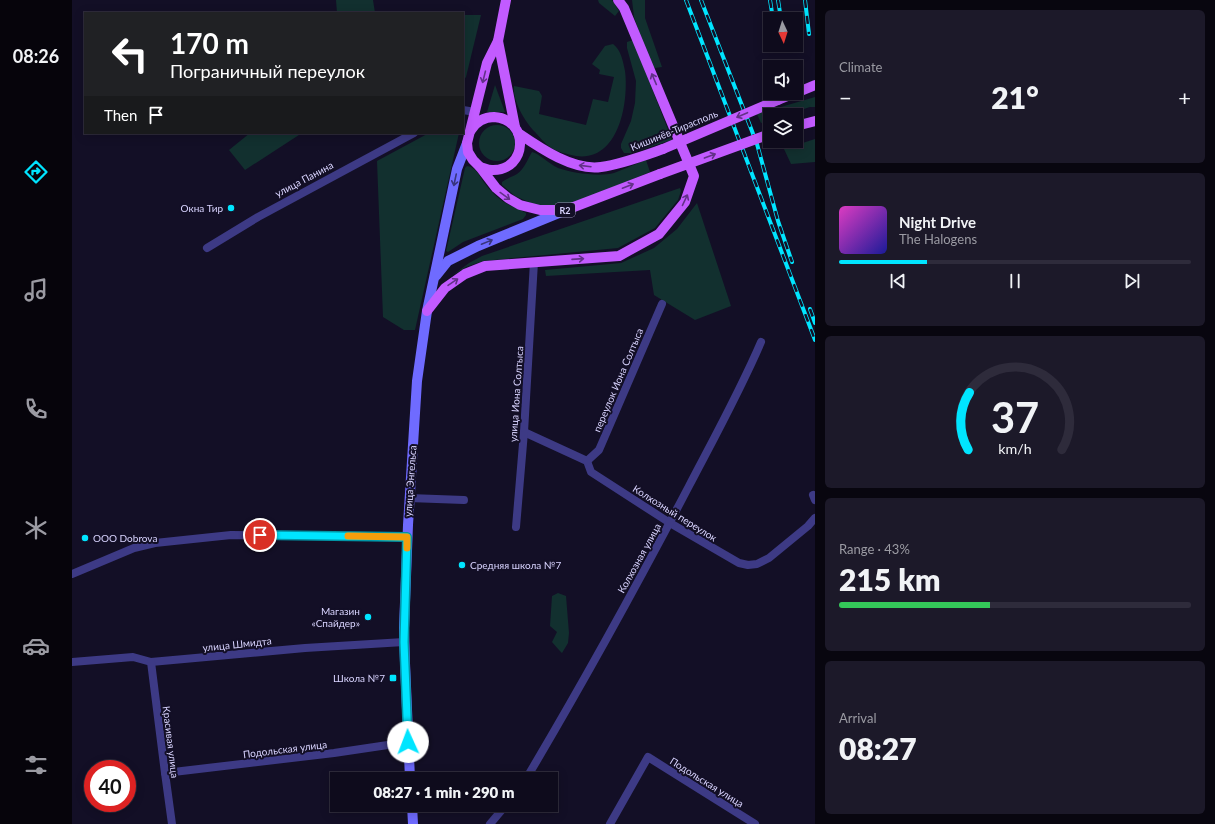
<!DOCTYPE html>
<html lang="en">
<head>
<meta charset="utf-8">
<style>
  :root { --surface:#0e0b1c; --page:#1c1929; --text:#f1f3f6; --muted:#9b9ba3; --line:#2e2b3b; --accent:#00e5ff }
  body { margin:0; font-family:Lato,sans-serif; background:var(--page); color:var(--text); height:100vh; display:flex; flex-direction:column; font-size:15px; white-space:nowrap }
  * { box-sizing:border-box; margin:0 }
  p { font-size:13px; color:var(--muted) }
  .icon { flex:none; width:22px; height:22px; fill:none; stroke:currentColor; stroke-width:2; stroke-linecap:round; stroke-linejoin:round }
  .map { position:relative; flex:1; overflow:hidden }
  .side { display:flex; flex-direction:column; gap:10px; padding:10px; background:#08060f; width:400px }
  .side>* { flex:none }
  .top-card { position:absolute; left:12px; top:12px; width:380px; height:122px; border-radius:0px; box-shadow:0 2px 10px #0003,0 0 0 1px var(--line); background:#202124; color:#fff; overflow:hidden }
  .needle { width:26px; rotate:176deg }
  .tools { position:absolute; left:691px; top:12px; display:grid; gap:8px }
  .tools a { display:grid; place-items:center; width:40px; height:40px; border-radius:0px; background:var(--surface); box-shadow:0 2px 10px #0003,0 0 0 1px var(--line); font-size:20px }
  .speed { position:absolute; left:12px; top:760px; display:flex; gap:8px; font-size:20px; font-weight:700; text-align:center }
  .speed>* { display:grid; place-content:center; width:52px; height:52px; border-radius:50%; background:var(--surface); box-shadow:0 2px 10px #0003,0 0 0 1px var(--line); line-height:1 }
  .speed .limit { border:6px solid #d22; background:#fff; color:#111 }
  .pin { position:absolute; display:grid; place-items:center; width:34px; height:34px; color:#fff; margin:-17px; border:2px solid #fff; border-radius:50%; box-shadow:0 1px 4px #0007 }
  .me { position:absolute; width:44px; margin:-22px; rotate:358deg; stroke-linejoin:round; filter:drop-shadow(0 0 3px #0008) }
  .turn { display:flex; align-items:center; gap:14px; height:84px; padding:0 20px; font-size:18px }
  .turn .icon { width:52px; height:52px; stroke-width:2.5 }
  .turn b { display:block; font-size:28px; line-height:34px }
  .then { display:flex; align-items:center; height:38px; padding:0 20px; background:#0003; gap:8px; font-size:15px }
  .big { font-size:30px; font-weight:800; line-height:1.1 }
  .side .widget { flex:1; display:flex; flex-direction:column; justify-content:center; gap:6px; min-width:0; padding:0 14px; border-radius:6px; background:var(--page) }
  .side .dial { align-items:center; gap:0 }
  .dial svg { height:104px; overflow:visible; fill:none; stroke:var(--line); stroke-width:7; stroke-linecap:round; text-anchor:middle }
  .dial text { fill:var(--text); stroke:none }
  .song { display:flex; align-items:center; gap:12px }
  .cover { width:48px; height:48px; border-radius:6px; background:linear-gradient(135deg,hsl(310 70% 55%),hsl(240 70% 35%)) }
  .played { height:4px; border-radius:2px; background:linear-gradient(90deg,var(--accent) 25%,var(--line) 25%) }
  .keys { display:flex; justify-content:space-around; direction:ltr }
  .heat { display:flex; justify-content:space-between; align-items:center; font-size:22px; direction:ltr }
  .charge { height:6px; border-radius:3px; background:linear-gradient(90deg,#34c759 43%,var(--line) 0) }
  .trip { position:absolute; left:258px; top:772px; width:228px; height:40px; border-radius:0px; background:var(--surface); box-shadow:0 2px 10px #0003,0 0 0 1px var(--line); font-weight:800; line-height:40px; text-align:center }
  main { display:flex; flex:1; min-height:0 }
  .tab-bar { display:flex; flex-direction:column; width:72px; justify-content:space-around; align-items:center; background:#06040b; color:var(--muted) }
  .tab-bar .icon { width:28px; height:28px }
  .tab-bar .selected { color:var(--accent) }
  .tab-bar b { font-size:18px; color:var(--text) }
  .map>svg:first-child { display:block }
  .green { fill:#12302f }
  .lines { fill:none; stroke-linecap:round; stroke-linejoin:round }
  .street { stroke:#3d3a85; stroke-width:8 }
  .secondary { stroke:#6f6bff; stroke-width:10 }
  .primary { stroke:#c25bff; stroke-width:10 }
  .rail-casing { stroke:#00e5ff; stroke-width:4 }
  .rail { stroke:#130f26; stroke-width:2.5; stroke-dasharray:8; stroke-linecap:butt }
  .primary-bridge { stroke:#c25bff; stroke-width:10 }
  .oneway { stroke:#623188 }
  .oneway2 { stroke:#38347d }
  .route-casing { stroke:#0095a6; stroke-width:10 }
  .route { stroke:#00e5ff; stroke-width:7 }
  .slow { stroke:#f59e0b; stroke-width:7 }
  .poi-dot { fill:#00e5ff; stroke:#130f26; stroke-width:1.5 }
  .labels { text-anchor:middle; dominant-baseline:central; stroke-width:4; stroke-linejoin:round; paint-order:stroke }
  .shield { fill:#130f26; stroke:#9e99be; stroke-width:1 }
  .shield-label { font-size:9px; font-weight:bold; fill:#d9d4ff }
  .street-label { font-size:10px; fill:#d9d4ff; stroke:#130f26 }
  .poi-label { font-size:10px; fill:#d9d4ff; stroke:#130f26; text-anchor:end }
</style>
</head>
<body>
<main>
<nav class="tab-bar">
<b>08:26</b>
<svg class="icon selected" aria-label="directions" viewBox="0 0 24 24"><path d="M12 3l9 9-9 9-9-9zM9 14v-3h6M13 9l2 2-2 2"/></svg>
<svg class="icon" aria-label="music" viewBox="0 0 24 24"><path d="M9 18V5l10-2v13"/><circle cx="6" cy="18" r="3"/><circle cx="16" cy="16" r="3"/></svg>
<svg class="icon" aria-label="phone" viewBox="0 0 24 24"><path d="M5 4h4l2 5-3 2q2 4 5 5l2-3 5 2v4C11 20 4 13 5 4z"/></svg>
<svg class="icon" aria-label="climate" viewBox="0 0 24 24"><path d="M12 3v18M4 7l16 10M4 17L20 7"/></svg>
<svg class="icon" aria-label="car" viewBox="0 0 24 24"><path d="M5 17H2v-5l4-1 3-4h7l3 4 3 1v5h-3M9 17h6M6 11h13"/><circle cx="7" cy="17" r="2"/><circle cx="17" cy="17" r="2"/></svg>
<svg class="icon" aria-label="filters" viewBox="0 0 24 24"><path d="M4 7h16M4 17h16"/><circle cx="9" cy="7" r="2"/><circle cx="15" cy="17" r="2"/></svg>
</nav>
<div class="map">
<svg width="743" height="824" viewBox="0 0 743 824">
  <rect width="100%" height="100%" fill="#130f26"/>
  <g class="green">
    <path d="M264 0H301L303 13H265Z"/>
    <path d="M526 0H540L547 11 543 16 527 3Z"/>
    <path d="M560 0H573V18L590 67 583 68 578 64 562 17Z"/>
    <path d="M391 15H409L394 77 391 81Z"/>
    <path d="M561 40 600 140 559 153H552L549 148V144L559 121 563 103 564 81 555 48V42Z"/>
    <path d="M541 44C549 50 551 61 553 71 557 102 547 162 504 156 495 154 485 152 478 147 472 143 468 137 463 132 453 122 440 100 442 86L467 91 470 96 467 114 514 125 521 99 536 102 542 77 527 74 528 70 520 64 533 46Z"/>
    <path d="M423 85 433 112H415Z"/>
    <path d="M743 97V107H738L713 115H698V120L689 123 685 114Z"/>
    <circle cx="425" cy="143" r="18"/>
    <path d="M178 133H230L173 170 157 150Z"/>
    <path d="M357 133H387L343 330H332L311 317 305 161Z"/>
    <path d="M743 139V162L719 164 712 149Z"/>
    <path d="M460 152C468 154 477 164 486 168 500 173 527 177 542 173 553 169 563 164 574 160L578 172 495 206 468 207 443 196 430 185V182C435 178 440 177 445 174 453 168 455 160 460 152Z"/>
    <path d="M395 166C405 167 408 178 414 185 420 193 428 200 437 205 443 208 449 210 454 213V215L451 219 391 242 376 252 374 251 393 168Z"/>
    <path d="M608 188 609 191 606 200 583 228 546 248 411 261 394 267 381 275 397 263 410 256Z"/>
    <path d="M625 203 659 306 623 320 582 295 578 270 474 276 473 270 549 263 582 248 605 229Z"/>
    <path d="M486 593 494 596 497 633 496 643 490 653 487 650 480 642 485 632 478 626 480 596Z"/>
  </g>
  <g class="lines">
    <g class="street">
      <path d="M391 110 403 112"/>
      <path d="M135 248 186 217 342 133"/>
      <path d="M452 432 515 461 519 472 598 523 667 563 676 565 685 564 697 558 736 526 743 518"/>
      <path d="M515 461 527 450 590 304"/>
      <path d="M741 495 743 500"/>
      <path d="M337 498 392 500"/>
      <path d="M444 527 452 432 462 262"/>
      <path d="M0 574 62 548 83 543 159 535 335 537"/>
      <path d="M0 662 61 657 79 662 233 648 332 642"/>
      <path d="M79 662 93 773 100 824"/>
      <path d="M93 773 262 753 336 742"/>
      <path d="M454 779C511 683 565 585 617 486 642 438 668 391 689 342"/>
      <path d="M418 824 434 805"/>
      <path d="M538 824 576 757 683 824"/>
    </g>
    <g class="secondary">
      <path d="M364 276 376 261 406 246 494 210"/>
      <path d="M338 779 333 663 332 628 336 525 345 381 355 311 385 169 395 143"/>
      <path d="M340 805 341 824"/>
    </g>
    <g class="primary">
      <path d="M434 0 426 41 415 63 395 143 396 152 401 160 408 167 424 188 436 198 448 205 468 210H494L588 174"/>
      <path d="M426 41 443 127"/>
      <path d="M724 93 743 85"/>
      <path d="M706 100 723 93"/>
      <path d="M724 126 743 121"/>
      <path d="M399 130C404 122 412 117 422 117 458 119 456 171 420 170 416 170 412 168 408 167"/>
      <path d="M446 133C468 148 501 171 529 167 550 164 571 156 591 149"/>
      <path d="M355 311 373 288 393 274 413 266 547 256 587 234 613 202 622 176 552 8 546 0"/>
    </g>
    <defs>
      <g id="rail">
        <path d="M614 0 743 340"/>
        <path d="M629 0 685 144 706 221 720 262"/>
        <path d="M698 0 701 19"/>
        <path d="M706 0 709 19"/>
        <path d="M733 0 737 34"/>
        <path d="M738 309 743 323"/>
      </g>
    </defs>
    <use href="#rail" class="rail-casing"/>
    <use href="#rail" class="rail"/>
    <g class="primary-bridge">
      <path d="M591 149 706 100"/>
      <path d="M588 174 698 134"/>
    </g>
  </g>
  <defs><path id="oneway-shaft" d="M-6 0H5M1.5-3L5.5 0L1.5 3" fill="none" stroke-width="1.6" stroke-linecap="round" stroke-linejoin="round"/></defs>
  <g class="oneway">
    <use href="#oneway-shaft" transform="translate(412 77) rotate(104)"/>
    <use href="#oneway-shaft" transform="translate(582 79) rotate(-113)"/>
    <use href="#oneway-shaft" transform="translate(670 115) rotate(157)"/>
    <use href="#oneway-shaft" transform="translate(638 156) rotate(-20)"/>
    <use href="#oneway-shaft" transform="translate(513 166) rotate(-173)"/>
    <use href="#oneway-shaft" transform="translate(556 186) rotate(-21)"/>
    <use href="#oneway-shaft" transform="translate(433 196) rotate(36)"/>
    <use href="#oneway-shaft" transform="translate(613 200) rotate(-65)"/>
    <use href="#oneway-shaft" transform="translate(506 259) rotate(-4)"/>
    <use href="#oneway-shaft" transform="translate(381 282) rotate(-34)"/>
  </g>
  <g class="oneway2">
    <use href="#oneway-shaft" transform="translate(383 180) rotate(102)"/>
    <use href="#oneway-shaft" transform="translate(415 242) rotate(-22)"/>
  </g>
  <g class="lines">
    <defs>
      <path id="route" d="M188 535 335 537 332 642 336 742"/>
    </defs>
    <use href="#route" class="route-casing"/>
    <use href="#route" class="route"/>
    <path class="slow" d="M276 536 335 537V548"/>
  </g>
  <g class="poi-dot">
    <circle cx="159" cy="208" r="4"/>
    <circle cx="13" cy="538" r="4"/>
    <circle cx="390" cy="565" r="4"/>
    <circle cx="296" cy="617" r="4"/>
    <rect x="317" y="674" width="8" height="8" rx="2"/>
  </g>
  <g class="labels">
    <rect class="shield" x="483" y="203" width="20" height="14" rx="3"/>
    <g class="shield-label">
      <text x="493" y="210">R2</text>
    </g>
    <g class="street-label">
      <text transform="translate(602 130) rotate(-22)">Кишинёв-Тирасполь</text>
      <text transform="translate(232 179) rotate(-28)">улица Панина</text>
      <text transform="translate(546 380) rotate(-67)">переулок Иона Солтыса</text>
      <text transform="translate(444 394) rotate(-86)">улица Иона Солтыса</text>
      <text transform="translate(338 481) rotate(-86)">улица Энгельса</text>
      <text transform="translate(603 513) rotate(32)">Колхозный переулок</text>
      <text transform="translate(567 558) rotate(-61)">Колхозная улица</text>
      <text transform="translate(165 644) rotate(-6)">улица Шмидта</text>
      <text transform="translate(99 742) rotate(83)">Красивая улица</text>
      <text transform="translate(213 749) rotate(-7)">Подольская улица</text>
      <text transform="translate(635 782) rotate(32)">Подольская улица</text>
    </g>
    <g class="poi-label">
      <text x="151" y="208">Окна Тир</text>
      <text x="21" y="538" text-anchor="start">OOO Dobrova</text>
      <text x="398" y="565" text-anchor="start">Средняя школа №7</text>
      <text x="288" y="611">Магазин<tspan x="288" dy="12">«Спайдер»</tspan></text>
      <text x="313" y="678">Школа №7</text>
    </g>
  </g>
</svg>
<div class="tools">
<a><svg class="needle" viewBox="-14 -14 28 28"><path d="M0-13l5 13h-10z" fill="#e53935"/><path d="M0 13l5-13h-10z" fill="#9b9ba3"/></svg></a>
<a><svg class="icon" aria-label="sound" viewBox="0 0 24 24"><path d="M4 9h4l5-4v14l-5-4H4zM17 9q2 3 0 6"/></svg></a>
<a><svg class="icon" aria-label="layers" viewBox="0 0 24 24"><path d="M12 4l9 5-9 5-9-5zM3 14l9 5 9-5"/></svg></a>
</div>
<div class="speed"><div class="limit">40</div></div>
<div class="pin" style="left:188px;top:535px;background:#d93025"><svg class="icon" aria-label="arrive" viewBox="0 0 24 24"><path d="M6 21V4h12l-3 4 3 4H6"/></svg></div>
<svg class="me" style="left:336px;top:742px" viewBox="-20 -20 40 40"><circle r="19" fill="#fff"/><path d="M0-13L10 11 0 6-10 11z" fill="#00e5ff"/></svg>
<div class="trip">08:27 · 1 min · 290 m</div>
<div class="top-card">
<div class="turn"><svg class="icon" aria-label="left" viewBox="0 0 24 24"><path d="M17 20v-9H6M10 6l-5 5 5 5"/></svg><div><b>170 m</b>Пограничный переулок</div></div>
<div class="then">Then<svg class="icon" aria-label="arrive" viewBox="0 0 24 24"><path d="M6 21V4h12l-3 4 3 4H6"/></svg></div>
</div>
</div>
<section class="side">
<div class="widget"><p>Climate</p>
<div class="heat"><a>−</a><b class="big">21°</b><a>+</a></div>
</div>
<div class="widget">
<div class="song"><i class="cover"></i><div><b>Night Drive</b><p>The Halogens</p></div></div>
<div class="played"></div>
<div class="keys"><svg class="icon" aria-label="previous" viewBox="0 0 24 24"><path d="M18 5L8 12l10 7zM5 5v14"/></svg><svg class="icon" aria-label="pause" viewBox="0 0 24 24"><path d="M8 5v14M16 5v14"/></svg><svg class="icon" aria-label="next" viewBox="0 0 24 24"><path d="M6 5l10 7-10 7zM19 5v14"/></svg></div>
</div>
<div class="widget dial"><svg viewBox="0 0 100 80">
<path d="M14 69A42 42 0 1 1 86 69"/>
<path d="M14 69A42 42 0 0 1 15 25" stroke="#00e5ff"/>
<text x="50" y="56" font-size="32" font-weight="700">37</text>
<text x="50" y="72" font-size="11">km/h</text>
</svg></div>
<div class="widget"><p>Range · 43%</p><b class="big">215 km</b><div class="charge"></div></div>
<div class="widget"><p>Arrival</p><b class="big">08:27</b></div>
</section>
</main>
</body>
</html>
